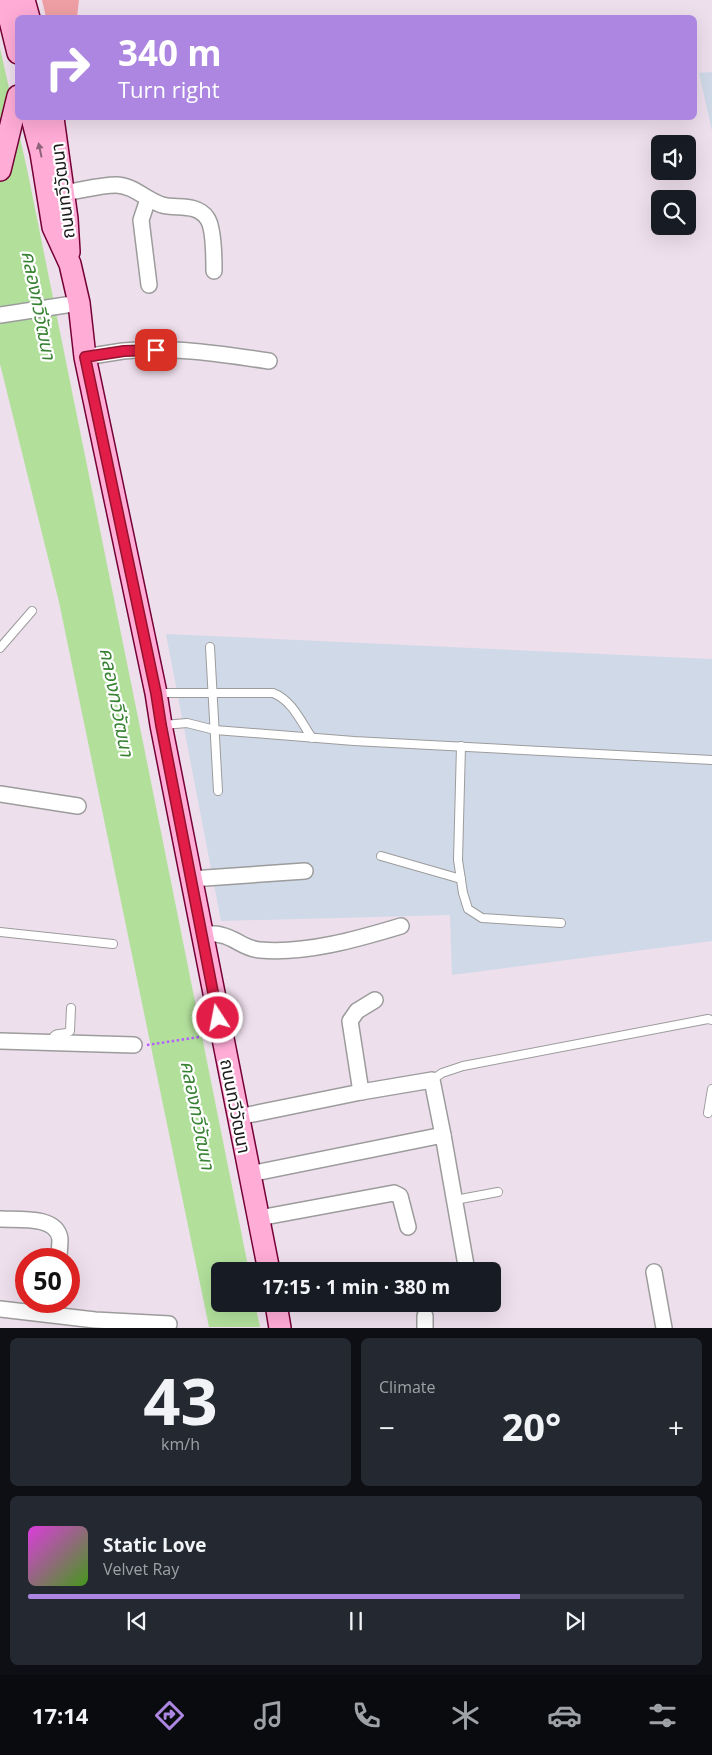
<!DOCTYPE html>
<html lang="en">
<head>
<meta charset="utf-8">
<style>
  :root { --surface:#171b24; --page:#242831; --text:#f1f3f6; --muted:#9ea1a6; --line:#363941; --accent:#ac86e0 }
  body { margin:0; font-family:"Open Sans","Noto Sans Thai",sans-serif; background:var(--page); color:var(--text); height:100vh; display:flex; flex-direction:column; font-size:19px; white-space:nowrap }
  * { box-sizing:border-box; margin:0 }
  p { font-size:16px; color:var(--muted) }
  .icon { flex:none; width:28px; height:28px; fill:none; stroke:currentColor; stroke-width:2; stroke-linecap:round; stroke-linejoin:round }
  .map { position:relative; height:1328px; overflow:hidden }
  .drawer { display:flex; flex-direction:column; gap:10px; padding:10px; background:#0d0f14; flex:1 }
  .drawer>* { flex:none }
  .banner { position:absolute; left:15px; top:15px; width:682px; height:105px; border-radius:8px; box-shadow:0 5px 20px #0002; background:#ac86e0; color:#fff; overflow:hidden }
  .buttons { position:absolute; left:651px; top:135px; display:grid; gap:10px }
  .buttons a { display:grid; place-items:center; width:45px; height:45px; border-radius:8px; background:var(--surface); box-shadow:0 5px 20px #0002; font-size:25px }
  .speed { position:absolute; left:15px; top:1248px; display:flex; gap:10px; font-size:25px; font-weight:700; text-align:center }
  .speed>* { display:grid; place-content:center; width:65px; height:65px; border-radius:50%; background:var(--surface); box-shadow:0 5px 20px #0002; line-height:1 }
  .speed .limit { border:8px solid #d22; background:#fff; color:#111 }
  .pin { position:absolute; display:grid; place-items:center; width:42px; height:42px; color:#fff; margin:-21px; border-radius:10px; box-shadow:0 2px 8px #0006 }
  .me { position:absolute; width:55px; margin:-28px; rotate:349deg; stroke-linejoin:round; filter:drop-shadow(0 0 4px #0008) }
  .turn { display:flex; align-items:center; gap:18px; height:105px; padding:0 20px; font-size:22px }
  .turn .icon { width:65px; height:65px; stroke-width:2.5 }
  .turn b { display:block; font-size:35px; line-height:42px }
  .big { font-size:38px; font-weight:700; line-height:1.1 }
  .drawer .tile { flex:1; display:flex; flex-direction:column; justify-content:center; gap:8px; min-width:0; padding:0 18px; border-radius:8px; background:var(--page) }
  .drawer .dial { align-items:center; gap:0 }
  .dial b { font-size:65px; line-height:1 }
  .song { display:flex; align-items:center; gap:15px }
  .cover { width:60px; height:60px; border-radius:8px; background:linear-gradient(135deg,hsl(300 70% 55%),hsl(100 70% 35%)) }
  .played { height:5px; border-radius:2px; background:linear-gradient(90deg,var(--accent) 75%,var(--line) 75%) }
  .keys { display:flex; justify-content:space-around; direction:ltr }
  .heat { display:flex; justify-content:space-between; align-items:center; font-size:28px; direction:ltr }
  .drawer .tiles { flex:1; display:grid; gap:10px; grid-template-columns:1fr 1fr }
  .tile:last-child { grid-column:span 2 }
  .trip { position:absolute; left:211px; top:1262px; width:290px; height:50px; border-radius:8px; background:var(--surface); box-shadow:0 5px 20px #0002; font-weight:700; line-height:50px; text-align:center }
  .tab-bar { display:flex; height:80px; justify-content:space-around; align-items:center; background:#090b0e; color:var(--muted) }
  .tab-bar .icon { width:35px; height:35px }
  .tab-bar .selected { color:var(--accent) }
  .tab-bar b { font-size:22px; color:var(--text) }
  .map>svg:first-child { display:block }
  .industrial { fill:#d0d9e8 }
  .grass { fill:#ee9fa3 }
  .water { fill:#b2e09b }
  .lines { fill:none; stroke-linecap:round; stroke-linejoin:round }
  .lane-casing { stroke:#9c9c9c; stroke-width:10 }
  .street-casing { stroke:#9c9c9c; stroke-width:18 }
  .secondary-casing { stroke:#740035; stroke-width:24 }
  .path { stroke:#b55fff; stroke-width:2.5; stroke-dasharray:2.5 2.5; stroke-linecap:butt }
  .lane { stroke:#fff; stroke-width:8 }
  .street { stroke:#fff; stroke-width:15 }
  .secondary { stroke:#ffacd7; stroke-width:21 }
  .oneway { fill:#8d6479 }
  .route-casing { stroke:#92132f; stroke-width:12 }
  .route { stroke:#e11d48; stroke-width:9 }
  .labels { text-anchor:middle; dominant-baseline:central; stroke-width:4.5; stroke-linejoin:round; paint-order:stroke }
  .street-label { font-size:18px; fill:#1b1b1b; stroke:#fff }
  .water-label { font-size:19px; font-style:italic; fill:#378232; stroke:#fff }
</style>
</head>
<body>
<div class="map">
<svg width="712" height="1328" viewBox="0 0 712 1328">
  <rect width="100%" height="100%" fill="#eedfec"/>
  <g class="industrial">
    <path d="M712 72V131L699 73Z"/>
    <path d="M166 634 712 659V941L452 975 450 915 221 921Z"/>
  </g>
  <path class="grass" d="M42 0H79L77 17H46Z"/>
  <path class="water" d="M0 48 27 169 146 757 249 1271H220V1304H255L260 1327H209L59 602 0 364Z"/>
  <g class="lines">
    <defs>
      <g id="lane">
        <path d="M210 647 218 791"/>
        <path d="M0 648 32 611"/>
        <path d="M158 693H273C292 700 301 722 312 738"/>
        <path d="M163 725 187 723 215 730 354 741 712 760"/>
        <path d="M461 746 458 860 463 893 468 909 482 918 561 923"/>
        <path d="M381 856 461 879"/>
        <path d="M0 932 113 944"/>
        <path d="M51 1042C56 1028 61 1038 70 1031L71 1008"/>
        <path d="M432 1080 442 1073 463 1066 708 1019 712 1020"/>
        <path d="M708 1113 712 1089"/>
        <path d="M455 1200 498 1192"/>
      </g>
      <g id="street">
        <path d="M63 193C80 191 99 185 116 185 133 185 146 200 162 205 177 209 197 203 207 218 214 227 214 259 214 271"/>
        <path d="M148 199 141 220 149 285"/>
        <path d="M0 315 79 303"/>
        <path d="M85 357C98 355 111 353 123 351 170 346 222 354 269 361"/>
        <path d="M0 794 78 806"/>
        <path d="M191 879 305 871"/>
        <path d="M202 934C208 934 215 933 221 935 236 938 244 949 260 950 306 954 358 939 401 926"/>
        <path d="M0 1041 134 1045"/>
        <path d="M361 1092 350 1021 357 1011 375 1000"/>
        <path d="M238 1117 361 1092 432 1080 443 1135"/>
        <path d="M250 1174 443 1135 467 1271"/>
        <path d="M259 1218 394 1193 400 1196 408 1227"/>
        <path d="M0 1219C17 1220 57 1215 60 1239 60 1245 59 1252 59 1259"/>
        <path d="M654 1272 664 1328"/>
        <path d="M0 1309 95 1320 169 1324"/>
        <path d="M425 1316V1328"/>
      </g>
      <g id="secondary">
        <path d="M5 0 18 53"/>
        <path d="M24 0 29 18"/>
        <path d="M32 118 41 153 53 227 70 264 79 303 85 357 156 693 161 725 269 1271"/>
        <path d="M53 118 67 219 69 252"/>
        <path d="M0 170 18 96"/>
        <path d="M276 1304 280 1328"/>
      </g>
    </defs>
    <use href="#lane" class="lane-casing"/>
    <use href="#street" class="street-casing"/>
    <use href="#secondary" class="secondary-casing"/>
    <path class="path" d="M147 1045 206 1036"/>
    <use href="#lane" class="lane"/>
    <use href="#street" class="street"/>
    <use href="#secondary" class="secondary"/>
  </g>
  <defs><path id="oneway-solid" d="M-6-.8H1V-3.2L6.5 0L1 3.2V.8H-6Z" transform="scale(1.25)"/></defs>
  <use class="oneway" href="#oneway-solid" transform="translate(40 150) rotate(-102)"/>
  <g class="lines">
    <defs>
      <path id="route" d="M156 350 124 351 85 357 156 693 161 725 218 1018"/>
    </defs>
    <use href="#route" class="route-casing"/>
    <use href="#route" class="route"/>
  </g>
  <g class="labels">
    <g class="street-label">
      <text transform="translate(62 191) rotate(-97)">ถนนทวีวัฒนา</text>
      <text transform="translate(236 1106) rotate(79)">ถนนทวีวัฒนา</text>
    </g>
    <g class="water-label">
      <text transform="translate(39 305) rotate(79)">คลองทวีวัฒนา</text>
      <text transform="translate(117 702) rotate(79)">คลองทวีวัฒนา</text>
      <text transform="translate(198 1115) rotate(79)">คลองทวีวัฒนา</text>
    </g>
  </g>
</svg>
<div class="buttons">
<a><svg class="icon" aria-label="sound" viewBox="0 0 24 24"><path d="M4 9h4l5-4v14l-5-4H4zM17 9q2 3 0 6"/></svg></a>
<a><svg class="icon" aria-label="search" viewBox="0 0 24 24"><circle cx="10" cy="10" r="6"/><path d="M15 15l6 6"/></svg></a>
</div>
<div class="speed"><div class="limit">50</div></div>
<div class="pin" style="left:156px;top:350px;background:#d93025"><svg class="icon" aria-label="arrive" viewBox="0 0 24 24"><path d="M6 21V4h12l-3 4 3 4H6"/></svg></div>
<svg class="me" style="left:218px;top:1018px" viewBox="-20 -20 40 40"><circle r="17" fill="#e11d48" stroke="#fff" stroke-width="3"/><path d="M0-11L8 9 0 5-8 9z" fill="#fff"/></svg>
<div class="trip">17:15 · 1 min · 380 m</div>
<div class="banner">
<div class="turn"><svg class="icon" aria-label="right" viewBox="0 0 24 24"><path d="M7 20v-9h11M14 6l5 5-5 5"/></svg><div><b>340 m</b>Turn right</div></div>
</div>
</div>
<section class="drawer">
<div class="tiles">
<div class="tile dial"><b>43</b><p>km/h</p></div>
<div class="tile"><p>Climate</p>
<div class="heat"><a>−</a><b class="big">20°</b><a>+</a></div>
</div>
<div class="tile">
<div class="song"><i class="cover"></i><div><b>Static Love</b><p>Velvet Ray</p></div></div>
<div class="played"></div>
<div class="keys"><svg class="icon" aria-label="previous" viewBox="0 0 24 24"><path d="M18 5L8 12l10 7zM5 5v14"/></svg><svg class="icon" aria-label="pause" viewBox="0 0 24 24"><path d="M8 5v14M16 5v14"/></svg><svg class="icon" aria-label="next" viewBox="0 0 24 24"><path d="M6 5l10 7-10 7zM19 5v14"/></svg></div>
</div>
</div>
</section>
<nav class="tab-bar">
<b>17:14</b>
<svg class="icon selected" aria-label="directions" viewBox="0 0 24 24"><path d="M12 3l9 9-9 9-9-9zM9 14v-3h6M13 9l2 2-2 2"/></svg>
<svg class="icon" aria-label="music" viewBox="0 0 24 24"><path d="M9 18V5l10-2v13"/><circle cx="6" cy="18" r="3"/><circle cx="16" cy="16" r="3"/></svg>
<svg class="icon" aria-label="phone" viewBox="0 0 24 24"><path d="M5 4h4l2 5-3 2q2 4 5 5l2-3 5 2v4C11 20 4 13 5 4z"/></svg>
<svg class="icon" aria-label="climate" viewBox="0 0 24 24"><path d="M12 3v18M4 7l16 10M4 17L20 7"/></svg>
<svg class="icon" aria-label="car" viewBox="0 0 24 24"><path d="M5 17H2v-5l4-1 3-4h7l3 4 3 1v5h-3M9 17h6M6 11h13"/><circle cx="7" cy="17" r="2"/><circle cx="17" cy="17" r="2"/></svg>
<svg class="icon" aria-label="filters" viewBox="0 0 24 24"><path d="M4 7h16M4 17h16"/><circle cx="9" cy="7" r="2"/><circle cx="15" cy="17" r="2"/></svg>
</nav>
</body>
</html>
